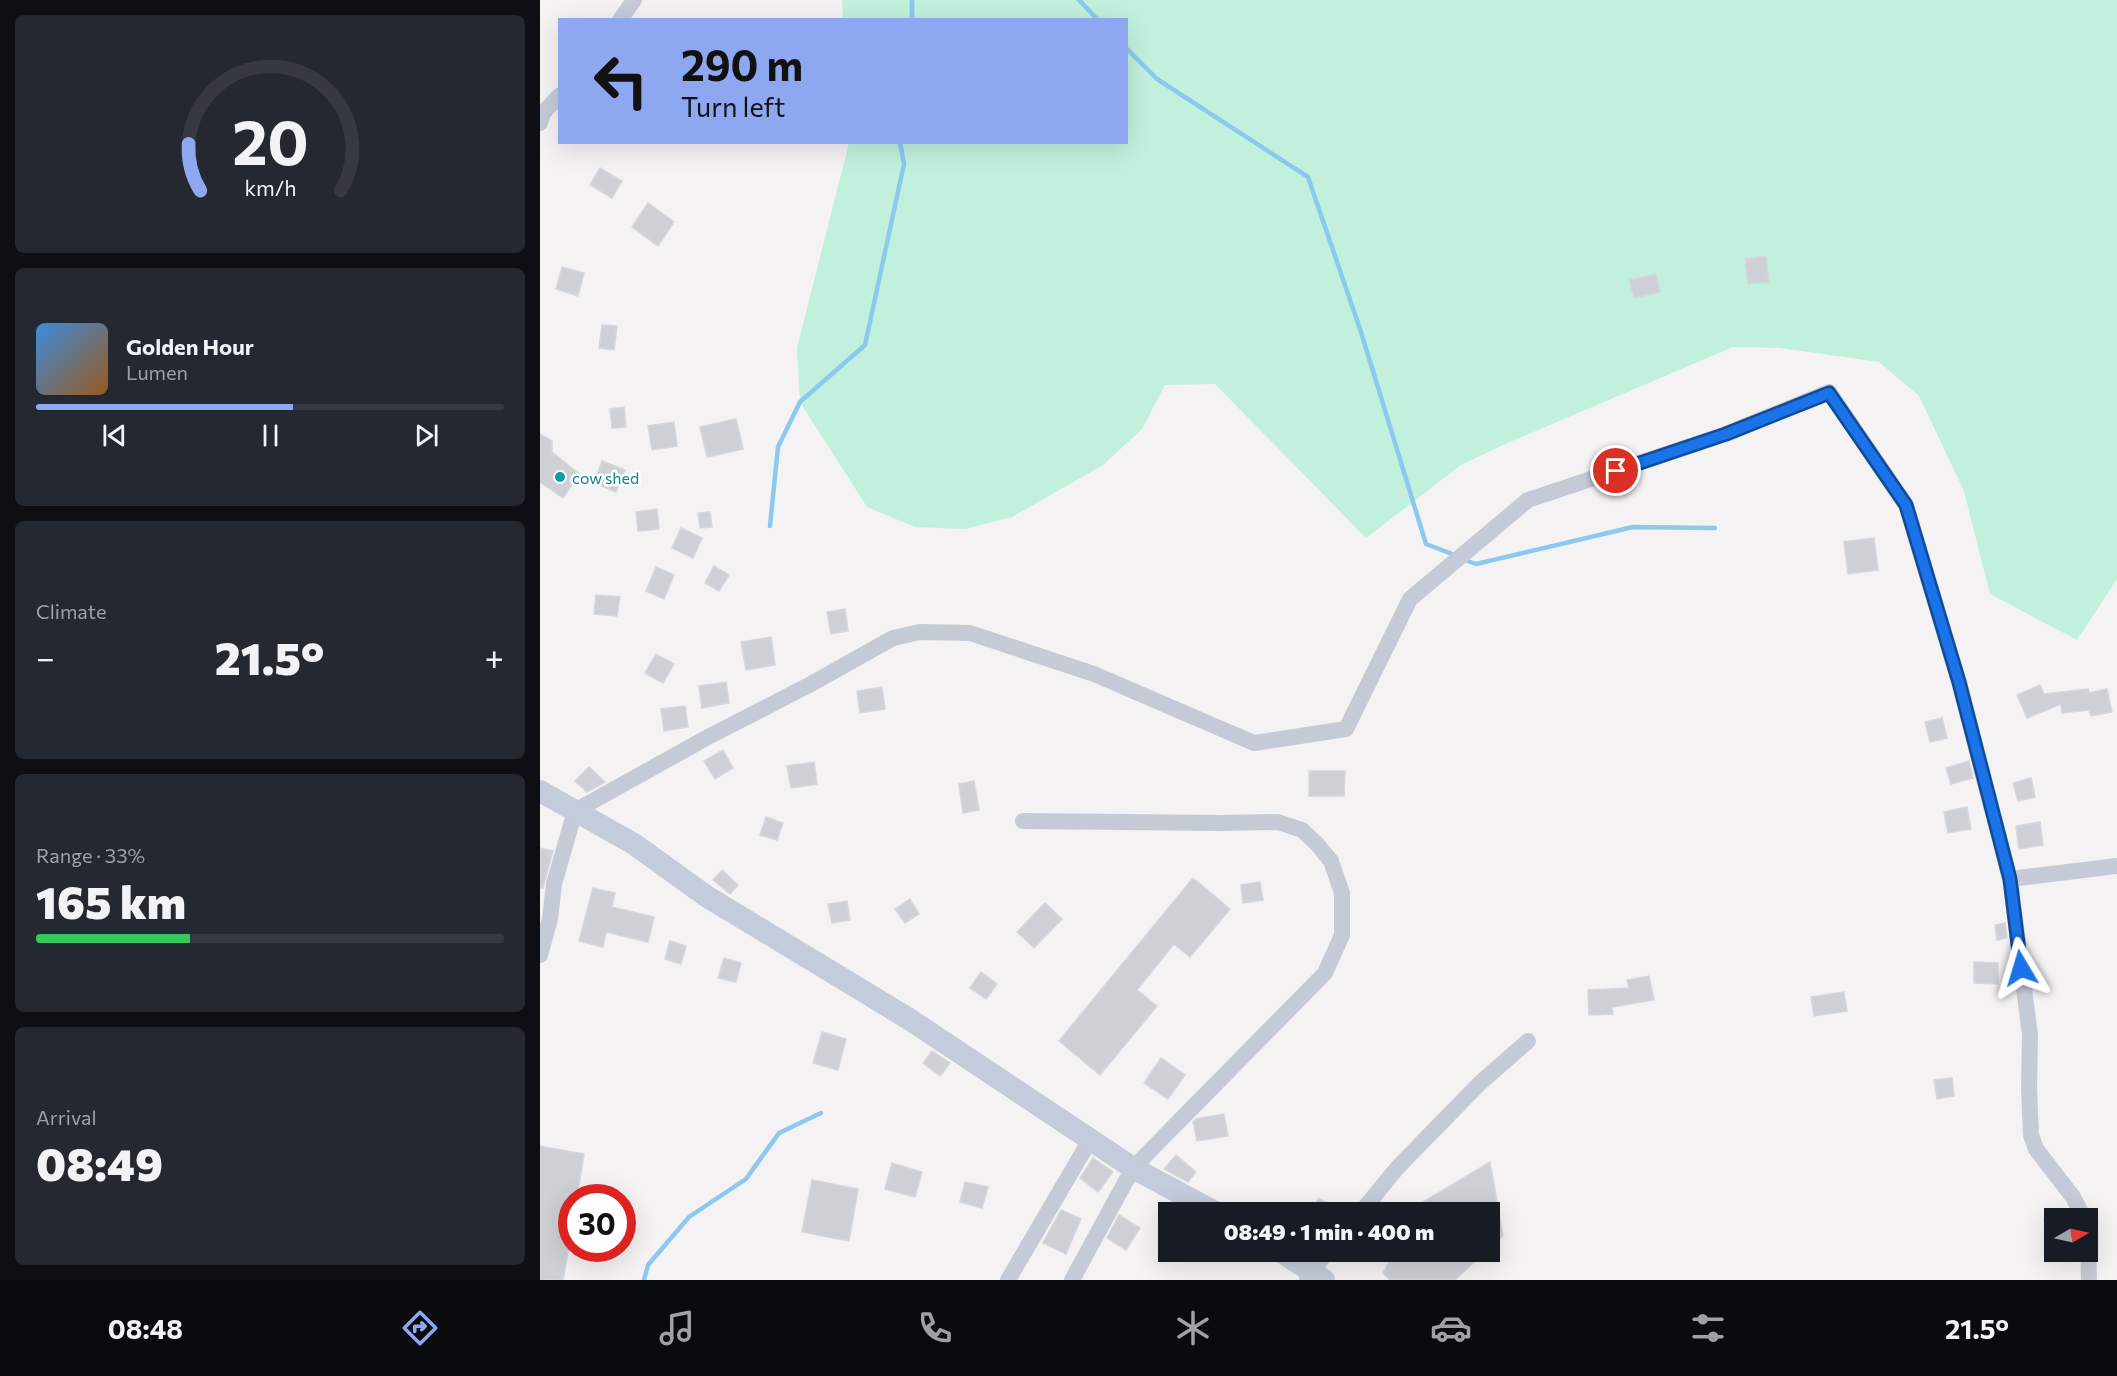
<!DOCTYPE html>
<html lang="en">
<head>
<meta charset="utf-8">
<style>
  :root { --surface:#171b24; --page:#242831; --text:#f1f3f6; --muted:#9ea1a6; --line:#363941; --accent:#8ea7f1 }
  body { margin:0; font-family:Commissioner,sans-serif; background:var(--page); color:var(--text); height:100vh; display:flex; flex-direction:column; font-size:22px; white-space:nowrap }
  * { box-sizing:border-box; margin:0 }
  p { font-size:20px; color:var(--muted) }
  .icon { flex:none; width:33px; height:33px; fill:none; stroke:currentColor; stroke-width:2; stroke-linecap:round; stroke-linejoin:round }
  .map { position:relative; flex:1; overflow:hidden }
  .panel { display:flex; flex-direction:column; gap:15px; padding:15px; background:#0d0f14; width:540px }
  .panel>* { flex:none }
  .banner { position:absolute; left:18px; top:18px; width:570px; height:126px; border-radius:0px; box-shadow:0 6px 24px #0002; background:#8ea7f1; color:#111; overflow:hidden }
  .needle { width:39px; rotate:81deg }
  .tools { position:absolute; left:1504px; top:1208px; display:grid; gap:12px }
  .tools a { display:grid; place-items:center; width:54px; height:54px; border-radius:0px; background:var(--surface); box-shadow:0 6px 24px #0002; font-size:30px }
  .speed { position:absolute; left:18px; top:1184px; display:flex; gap:12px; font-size:30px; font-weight:700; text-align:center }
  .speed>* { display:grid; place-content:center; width:78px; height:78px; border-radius:50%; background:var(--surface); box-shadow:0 6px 24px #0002; line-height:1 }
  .speed .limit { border:9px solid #d22; background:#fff; color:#111 }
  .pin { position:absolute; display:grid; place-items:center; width:51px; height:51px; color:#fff; margin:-26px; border:3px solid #fff; border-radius:50%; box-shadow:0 2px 6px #0007 }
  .me { position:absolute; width:66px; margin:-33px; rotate:353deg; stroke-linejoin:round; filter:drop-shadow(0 0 4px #0008) }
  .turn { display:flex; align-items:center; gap:21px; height:126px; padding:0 24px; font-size:27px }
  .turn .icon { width:78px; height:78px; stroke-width:2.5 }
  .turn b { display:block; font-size:42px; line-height:51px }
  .big { font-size:45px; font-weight:800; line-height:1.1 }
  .panel .widget { flex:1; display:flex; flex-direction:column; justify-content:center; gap:9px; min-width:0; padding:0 21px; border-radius:9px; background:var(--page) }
  .panel .dial { align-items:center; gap:0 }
  .dial svg { height:156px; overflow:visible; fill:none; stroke:var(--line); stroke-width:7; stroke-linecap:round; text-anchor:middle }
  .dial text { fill:var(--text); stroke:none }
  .song { display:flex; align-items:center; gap:18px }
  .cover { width:72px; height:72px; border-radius:9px; background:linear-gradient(135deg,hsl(210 70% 55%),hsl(30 70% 35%)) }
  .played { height:6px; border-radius:3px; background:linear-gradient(90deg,var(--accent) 55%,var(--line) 55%) }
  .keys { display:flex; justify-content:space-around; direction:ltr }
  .heat { display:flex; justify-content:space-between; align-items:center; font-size:33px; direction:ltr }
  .charge { height:9px; border-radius:4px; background:linear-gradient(90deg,#34c759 33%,var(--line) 0) }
  .trip { position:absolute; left:618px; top:1202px; width:342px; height:60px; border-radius:0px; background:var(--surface); box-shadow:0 6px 24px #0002; font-weight:800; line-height:60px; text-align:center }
  .tab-bar { display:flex; height:96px; justify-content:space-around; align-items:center; background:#090b0e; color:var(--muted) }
  .tab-bar .icon { width:42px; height:42px }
  .tab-bar .active { color:var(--accent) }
  .tab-bar b { font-size:27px; color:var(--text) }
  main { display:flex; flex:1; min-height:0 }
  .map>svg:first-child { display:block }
  .green { fill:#c1f1dd }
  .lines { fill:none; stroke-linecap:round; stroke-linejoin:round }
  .stream { stroke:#8dc8ef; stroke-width:4.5 }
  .building { fill:#ced0d6; stroke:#d6d6dd; stroke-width:1.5 }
  .street { stroke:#c5cbd6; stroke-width:16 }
  .secondary { stroke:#c4cbda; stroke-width:22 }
  .route-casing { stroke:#114b97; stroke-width:15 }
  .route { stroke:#1a73e8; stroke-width:10 }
  .culture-dot { fill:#0f9aa8; stroke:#fff; stroke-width:2 }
  .labels { text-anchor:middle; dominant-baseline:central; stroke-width:5; stroke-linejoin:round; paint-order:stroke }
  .culture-label { font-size:16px; fill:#0d838f; stroke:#fff; text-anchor:start }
</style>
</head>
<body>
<main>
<section class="panel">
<div class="widget dial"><svg viewBox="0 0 100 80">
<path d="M14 69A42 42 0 1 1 86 69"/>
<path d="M14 69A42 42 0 0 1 8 45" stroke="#8ea7f1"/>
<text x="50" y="56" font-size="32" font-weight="700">20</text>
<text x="50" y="72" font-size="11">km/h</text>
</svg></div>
<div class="widget">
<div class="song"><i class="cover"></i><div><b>Golden Hour</b><p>Lumen</p></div></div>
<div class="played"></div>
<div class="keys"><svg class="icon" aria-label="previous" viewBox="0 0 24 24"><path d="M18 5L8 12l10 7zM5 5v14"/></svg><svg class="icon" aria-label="pause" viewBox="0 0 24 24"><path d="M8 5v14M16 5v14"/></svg><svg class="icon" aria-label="next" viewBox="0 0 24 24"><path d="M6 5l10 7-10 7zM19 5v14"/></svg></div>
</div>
<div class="widget"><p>Climate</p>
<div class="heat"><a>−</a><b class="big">21.5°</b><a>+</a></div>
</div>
<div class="widget"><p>Range · 33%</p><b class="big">165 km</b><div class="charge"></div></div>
<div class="widget"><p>Arrival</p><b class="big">08:49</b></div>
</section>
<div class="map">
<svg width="1577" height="1280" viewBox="0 0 1577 1280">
  <rect width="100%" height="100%" fill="#f4f2f2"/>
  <path class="green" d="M302 0H1577V579L1537 640 1450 594 1424 491 1379 396 1339 362 1240 348 1193 347 965 444 921 465 826 538 675 384 625 385 602 429 563 465 472 517 425 529 375 527 327 507 260 402 257 348 309 143 586 142V20L303 19Z"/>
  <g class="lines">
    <g class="stream">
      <path d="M539 0 558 20"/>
      <path d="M372 20V0"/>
      <path d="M586 48 617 79 768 177 821 332 886 544 915 555"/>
      <path d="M230 526 238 447 260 402 325 345 364 164 360 142"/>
      <path d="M925 560 936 564 1093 527 1175 528"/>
      <path d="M104 1280 108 1265 149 1217 206 1179 239 1133 281 1113"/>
    </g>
  </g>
  <g class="building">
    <path d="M60 168 82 181 72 198 50 185Z"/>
    <path d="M108 203 134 222 118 246 92 227Z"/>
    <path d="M1226 256 1229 282 1208 284 1205 259Z"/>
    <path d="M22 267 44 273 38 296 16 289Z"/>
    <path d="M1116 274 1120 292 1094 298 1089 280Z"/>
    <path d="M62 325 77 326 74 350 59 348Z"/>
    <path d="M84 407 86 427 72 428 70 409Z"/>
    <path d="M196 419 203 449 167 457 160 427Z"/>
    <path d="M134 422 137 446 112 450 108 426Z"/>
    <path d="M0 434 12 441V452L39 474 23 498 0 482Z"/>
    <path d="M62 461 85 470 76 492 54 483Z"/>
    <path d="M117 509 119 529 98 531 96 512Z"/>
    <path d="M170 512 172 527 160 528 158 513Z"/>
    <path d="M141 528 162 538 153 558 132 548Z"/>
    <path d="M1334 538 1338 570 1308 574 1304 542Z"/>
    <path d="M174 566 189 575 179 591 165 583Z"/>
    <path d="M116 567 134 575 124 599 106 591Z"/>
    <path d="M56 595 80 597 77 616 54 614Z"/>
    <path d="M305 609 308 631 291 634 287 612Z"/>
    <path d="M231 637 235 665 206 670 201 642Z"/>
    <path d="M116 654 134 664 123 683 105 673Z"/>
    <path d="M186 682 189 703 162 708 159 686Z"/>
    <path d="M1500 685 1504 694 1548 689 1549 692 1544 694 1567 689 1572 712 1551 716 1549 710 1522 713 1521 704 1487 718 1477 695Z"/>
    <path d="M342 687 345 709 320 713 317 691Z"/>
    <path d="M145 706 148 727 124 731 121 709Z"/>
    <path d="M1402 718 1407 738 1390 742 1385 722Z"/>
    <path d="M183 750 193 768 175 779 164 761Z"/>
    <path d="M1429 761 1433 778 1411 784 1406 768Z"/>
    <path d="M274 762 277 784 251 788 247 766Z"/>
    <path d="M49 767 65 782 47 792 35 781Z"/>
    <path d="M769 771H805L804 796H769Z"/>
    <path d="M1491 778 1495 797 1478 801 1473 783Z"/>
    <path d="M434 781 439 810 423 813 419 784Z"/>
    <path d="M1427 807 1431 829 1408 833 1404 812Z"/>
    <path d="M226 817 243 823 237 840 220 835Z"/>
    <path d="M1500 822 1503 845 1479 849 1476 826Z"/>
    <path d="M0 848 13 851 3 888H0Z"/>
    <path d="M182 870 198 885 190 894 173 880Z"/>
    <path d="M653 878 690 909 650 957 634 944 597 990 617 1006 560 1075 519 1041Z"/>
    <path d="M720 882 723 900 703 903 701 885Z"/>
    <path d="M53 888 75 893 72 907 114 917 108 942 66 932 63 947 39 941Z"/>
    <path d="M370 899 379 914 365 923 355 909Z"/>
    <path d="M307 901 310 920 292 923 288 904Z"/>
    <path d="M505 903 522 919 494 948 477 932Z"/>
    <path d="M1465 923 1467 938 1457 940 1455 925Z"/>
    <path d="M130 941 146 946 141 964 125 959Z"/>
    <path d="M184 958 201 963 196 982 178 978Z"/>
    <path d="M1434 962 1458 963V984L1434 983Z"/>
    <path d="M441 972 457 984 446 999 430 988Z"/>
    <path d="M1109 976 1114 1000 1072 1007 1073 1014 1049 1015 1048 990 1089 988 1087 980Z"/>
    <path d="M1304 992 1307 1011 1274 1016 1271 997Z"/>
    <path d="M282 1032 306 1039 298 1070 273 1063Z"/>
    <path d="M392 1051 410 1063 400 1076 383 1063Z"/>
    <path d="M621 1058 645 1075 628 1099 604 1083Z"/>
    <path d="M1412 1078 1414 1096 1397 1099 1394 1080Z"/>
    <path d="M684 1114 688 1136 657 1141 653 1122 656 1119Z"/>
    <path d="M0 1146 44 1154 37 1197H32V1230L23 1280H0Z"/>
    <path d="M636 1155 656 1172 648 1182 624 1169Z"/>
    <path d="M553 1158 573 1172 558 1192 540 1178Z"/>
    <path d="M950 1162 963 1236 950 1248V1212H877L883 1202Z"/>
    <path d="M352 1163 382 1172 375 1197 345 1189Z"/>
    <path d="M272 1180 318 1189 309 1241 262 1232Z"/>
    <path d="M425 1182 448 1187 442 1208 420 1202Z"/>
    <path d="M779 1198 800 1212H770Z"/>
    <path d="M521 1210 541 1219 526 1254 503 1243Z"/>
    <path d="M579 1215 600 1228 586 1250 567 1238Z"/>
    <path d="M1515 1216V1250L1508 1251 1504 1218Z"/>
    <path d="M855 1251H946L915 1280H850L843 1273Z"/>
  </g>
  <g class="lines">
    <g class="street">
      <path d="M80 20 94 0"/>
      <path d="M0 123 3 113 20 95"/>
      <path d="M483 821 681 823 738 822 762 830 777 844 791 861 802 893V935L785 973 593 1168 532 1280"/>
      <path d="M1470 879 1577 866"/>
      <path d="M0 955 10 919 14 884 35 811 168 737 271 684 353 638 380 632 430 633 554 674 714 743 806 729 870 599 988 500 1186 434 1289 392 1366 505 1419 682 1470 879 1490 1035 1489 1089 1491 1135 1496 1149 1533 1197 1544 1218"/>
      <path d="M821 1212 858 1167 940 1083 988 1041"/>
      <path d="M1548 1232 1549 1280"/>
      <path d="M468 1280 550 1140"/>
      <path d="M767 1280 771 1272 788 1251"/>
    </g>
    <g class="secondary">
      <path d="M0 791 94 844 166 896 369 1019 593 1168 675 1212"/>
      <path d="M740 1251 784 1280"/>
    </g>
  </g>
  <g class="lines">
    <defs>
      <path id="route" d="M1076 471 1186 434 1289 393 1366 505 1419 682 1470 879 1481 968"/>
    </defs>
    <use href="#route" class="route-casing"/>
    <use href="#route" class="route"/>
  </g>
  <circle class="culture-dot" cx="20" cy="477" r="6"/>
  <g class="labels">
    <g class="culture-label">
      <text x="32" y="477">cow shed</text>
    </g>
  </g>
</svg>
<div class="tools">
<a><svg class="needle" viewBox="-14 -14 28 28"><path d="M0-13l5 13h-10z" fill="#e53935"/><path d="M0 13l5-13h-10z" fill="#9ea1a6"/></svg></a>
</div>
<div class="speed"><div class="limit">30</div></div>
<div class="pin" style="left:1076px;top:471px;background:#d93025"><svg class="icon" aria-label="arrive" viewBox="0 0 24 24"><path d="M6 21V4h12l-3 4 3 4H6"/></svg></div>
<svg class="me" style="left:1481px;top:968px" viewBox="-20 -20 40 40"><path d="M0-17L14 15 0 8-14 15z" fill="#1a73e8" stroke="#fff" stroke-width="4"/></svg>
<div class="trip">08:49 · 1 min · 400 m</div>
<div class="banner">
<div class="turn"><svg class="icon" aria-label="left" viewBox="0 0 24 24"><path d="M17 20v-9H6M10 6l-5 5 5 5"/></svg><div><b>290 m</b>Turn left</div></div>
</div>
</div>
</main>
<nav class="tab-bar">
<b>08:48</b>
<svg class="icon active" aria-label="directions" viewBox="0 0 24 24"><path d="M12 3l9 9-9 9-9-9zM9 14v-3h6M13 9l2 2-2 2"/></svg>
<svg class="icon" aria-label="music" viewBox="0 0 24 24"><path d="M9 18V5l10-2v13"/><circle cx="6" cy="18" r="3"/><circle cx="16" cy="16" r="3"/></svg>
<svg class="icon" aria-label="phone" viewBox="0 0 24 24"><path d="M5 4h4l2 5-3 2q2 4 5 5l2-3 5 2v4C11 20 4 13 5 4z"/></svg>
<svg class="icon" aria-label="climate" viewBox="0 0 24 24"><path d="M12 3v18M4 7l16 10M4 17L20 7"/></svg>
<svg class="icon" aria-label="car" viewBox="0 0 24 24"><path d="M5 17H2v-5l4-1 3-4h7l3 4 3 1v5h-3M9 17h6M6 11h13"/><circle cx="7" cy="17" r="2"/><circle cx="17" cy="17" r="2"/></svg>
<svg class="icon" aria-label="filters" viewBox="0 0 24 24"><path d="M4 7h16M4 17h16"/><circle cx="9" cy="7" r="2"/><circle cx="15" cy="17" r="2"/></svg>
<b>21.5°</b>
</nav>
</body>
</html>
